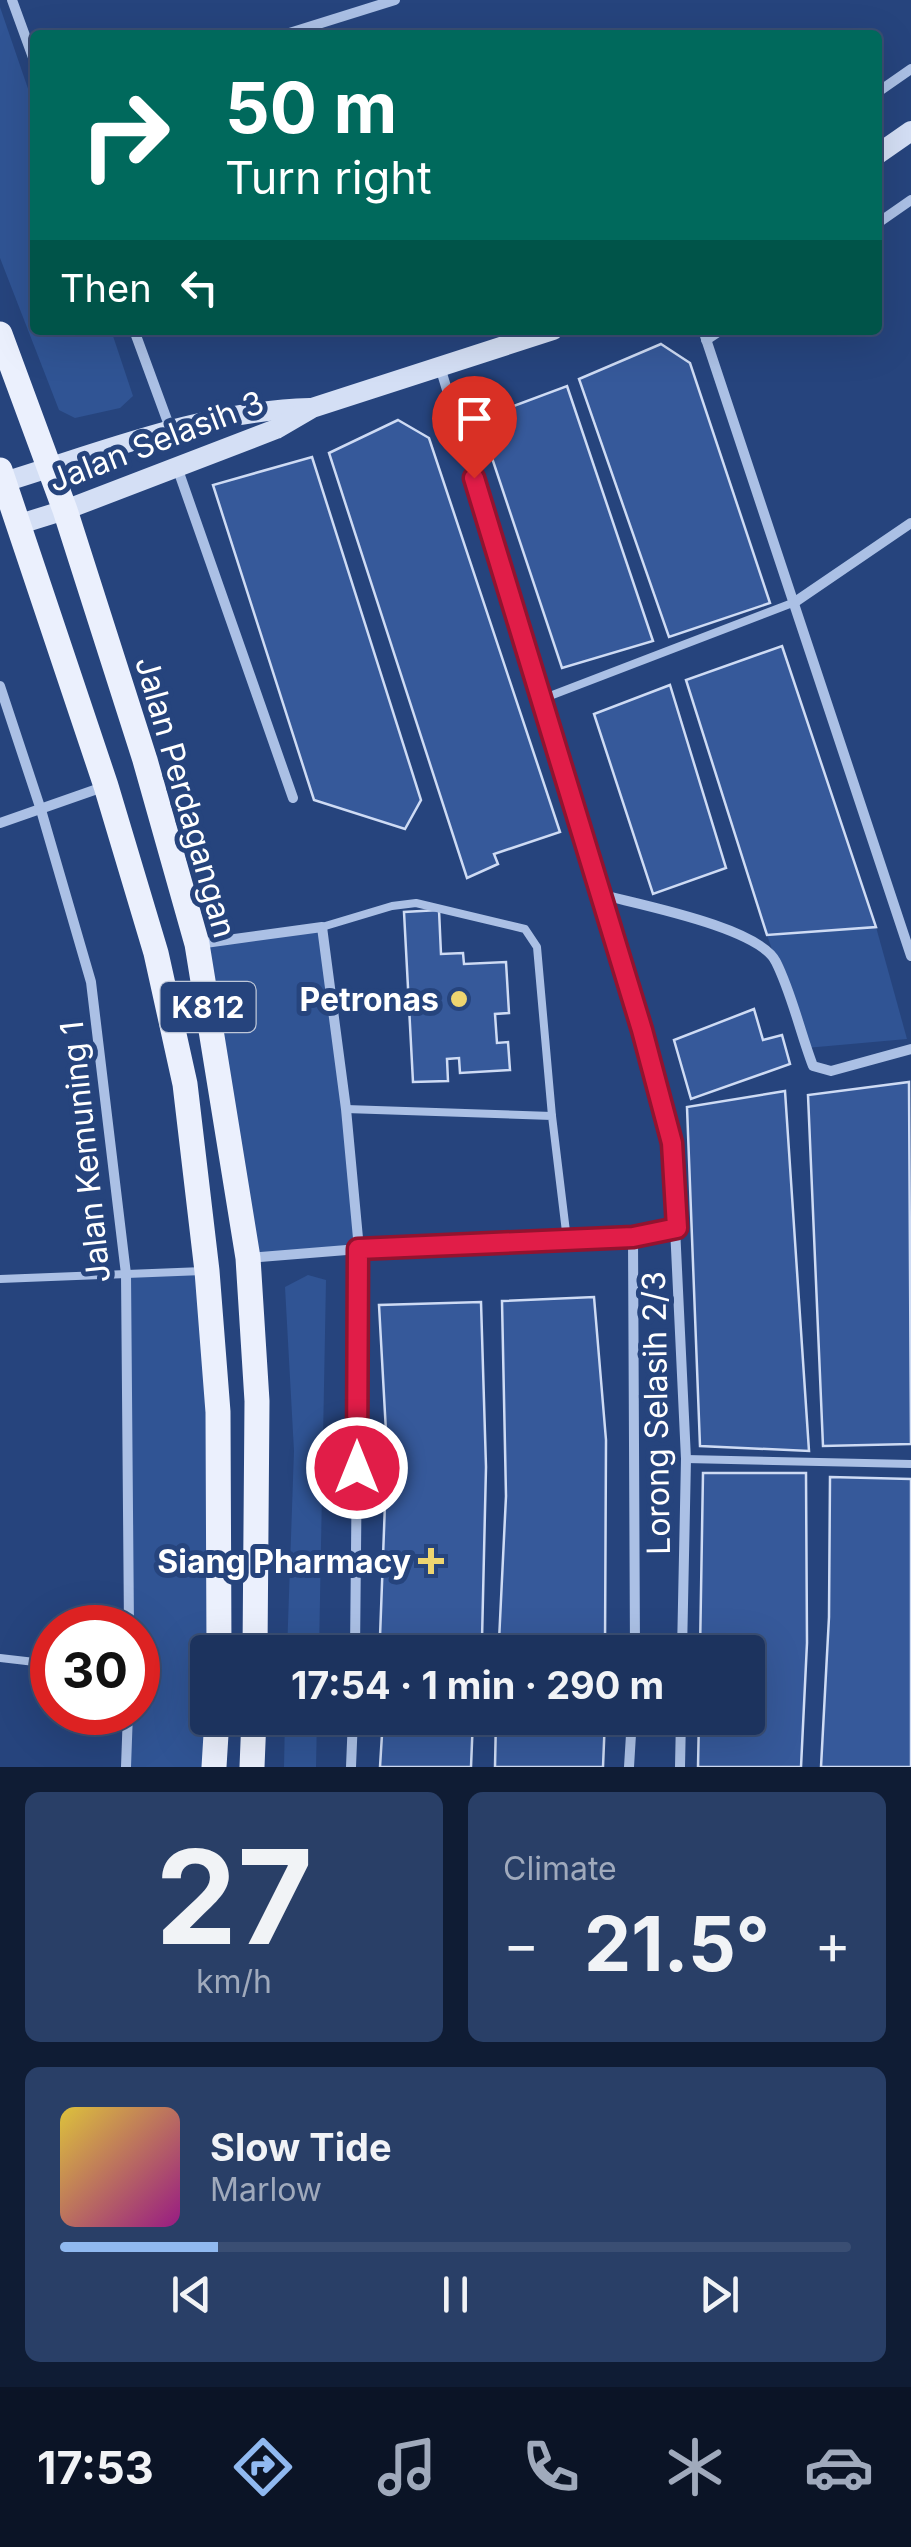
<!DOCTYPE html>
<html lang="en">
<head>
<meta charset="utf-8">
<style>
  :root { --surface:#1c335e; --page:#293f67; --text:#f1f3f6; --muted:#a0aabc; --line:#3a4e73; --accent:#90b9f0 }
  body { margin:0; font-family:Inter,sans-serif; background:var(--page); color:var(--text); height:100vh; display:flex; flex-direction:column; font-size:38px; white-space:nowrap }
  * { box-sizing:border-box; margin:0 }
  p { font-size:32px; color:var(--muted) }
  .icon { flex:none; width:55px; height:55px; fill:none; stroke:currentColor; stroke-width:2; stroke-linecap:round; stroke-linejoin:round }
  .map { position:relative; height:1767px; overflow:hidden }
  .panel { display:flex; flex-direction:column; gap:25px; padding:25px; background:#0f1c34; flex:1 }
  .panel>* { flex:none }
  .guide { position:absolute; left:30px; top:30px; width:852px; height:305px; border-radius:10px; box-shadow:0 10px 40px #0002,0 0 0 2px var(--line); background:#00695c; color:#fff; overflow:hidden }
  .speed { position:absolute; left:30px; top:1605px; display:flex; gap:20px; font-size:50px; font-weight:700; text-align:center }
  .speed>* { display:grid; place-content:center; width:130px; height:130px; border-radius:50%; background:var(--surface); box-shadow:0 10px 40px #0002,0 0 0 2px var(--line); line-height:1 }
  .speed .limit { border:15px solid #d22; background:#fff; color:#111 }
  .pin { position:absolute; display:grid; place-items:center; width:85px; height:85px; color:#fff; margin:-102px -42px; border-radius:50% 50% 50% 0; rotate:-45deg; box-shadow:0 0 10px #0007 }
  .pin .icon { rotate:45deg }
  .me { position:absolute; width:110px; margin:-55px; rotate:0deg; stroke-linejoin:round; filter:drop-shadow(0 0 8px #0008) }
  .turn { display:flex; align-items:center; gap:35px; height:210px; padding:0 30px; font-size:45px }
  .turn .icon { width:130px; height:130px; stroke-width:2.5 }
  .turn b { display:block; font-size:70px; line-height:85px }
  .then { display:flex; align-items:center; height:95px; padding:0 30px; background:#0003; gap:20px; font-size:38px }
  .big { font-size:75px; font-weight:700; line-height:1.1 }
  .panel .widget { flex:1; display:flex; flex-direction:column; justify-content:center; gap:15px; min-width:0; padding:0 35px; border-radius:15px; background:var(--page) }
  .panel .dial { align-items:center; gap:0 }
  .dial b { font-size:130px; line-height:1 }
  .song { display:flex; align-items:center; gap:30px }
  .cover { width:120px; height:120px; border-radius:15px; background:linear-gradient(135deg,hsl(50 70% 55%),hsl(310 70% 35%)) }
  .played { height:10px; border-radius:5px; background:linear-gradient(90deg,var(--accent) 20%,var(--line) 20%) }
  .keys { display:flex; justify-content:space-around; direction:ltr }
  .heat { display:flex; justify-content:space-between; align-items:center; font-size:55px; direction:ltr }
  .panel .tiles { flex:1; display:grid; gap:25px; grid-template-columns:1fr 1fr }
  .widget:last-child { grid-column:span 2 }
  .trip { position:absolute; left:190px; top:1635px; width:575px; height:100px; border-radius:10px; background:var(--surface); box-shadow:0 10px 40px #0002,0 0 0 2px var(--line); font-weight:700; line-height:100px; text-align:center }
  .tabs { display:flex; height:160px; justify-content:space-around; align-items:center; background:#0b1426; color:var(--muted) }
  .tabs .icon { width:70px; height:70px }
  .tabs .current { color:var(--accent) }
  .tabs b { font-size:45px; color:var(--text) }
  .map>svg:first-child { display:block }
  .green { fill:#305494 }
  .building { fill:#36599a; stroke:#cedbf4; stroke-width:2.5 }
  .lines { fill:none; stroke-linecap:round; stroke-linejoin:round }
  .lane { stroke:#abc0e5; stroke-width:8 }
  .street { stroke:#abc0e5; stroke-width:10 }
  .secondary { stroke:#d4dff5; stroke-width:20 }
  .primary { stroke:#ebf0fd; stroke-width:25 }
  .route-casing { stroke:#92132f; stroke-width:25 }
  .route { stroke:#e11d48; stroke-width:18 }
  .poi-dot { fill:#eed570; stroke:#26447d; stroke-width:4 }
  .labels { text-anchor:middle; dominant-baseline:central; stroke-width:10; stroke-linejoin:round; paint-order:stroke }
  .shield { fill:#26447d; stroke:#bec7d8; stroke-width:2.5 }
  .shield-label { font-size:30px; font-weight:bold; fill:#fff }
  .street-label { font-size:32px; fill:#fff; stroke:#26447d }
  .poi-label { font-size:32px; font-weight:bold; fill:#fff; stroke:#26447d; text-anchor:end }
</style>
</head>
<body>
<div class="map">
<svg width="911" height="1767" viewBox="0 0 911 1767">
  <rect width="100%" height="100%" fill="#26447d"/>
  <g class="green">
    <path d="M0 7 35 109V330H111L133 396 120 408 75 418 59 410 0 258Z"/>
    <path d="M322 927 359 1249 248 1258 197 944Z"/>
    <path d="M876 927 907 1039 806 1048 767 935Z"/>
    <path d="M207 1271 208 1718 214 1767H126L128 1713 138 1712V1628L129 1627 126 1274Z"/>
    <path d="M308 1275 326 1280 319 1652H287L294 1451 285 1287Z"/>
    <path d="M285 1718H317L316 1767H284Z"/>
  </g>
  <g class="building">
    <path d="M661 344 690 363 770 603 669 637 579 379Z"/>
    <path d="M567 386 653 641 562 668 479 419Z"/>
    <path d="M398 420 429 438 560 832 494 854 498 864 467 878 329 453Z"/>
    <path d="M312 457 421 800 405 829 314 800 213 485Z"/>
    <path d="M782 646 876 927 767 935 686 680Z"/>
    <path d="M670 685 726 868 653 894 594 714Z"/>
    <path d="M439 910 441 954 463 953 464 964 506 962 509 1013 495 1014 497 1043 508 1042 510 1070 460 1073 459 1058 447 1059 448 1081 413 1082 404 912Z"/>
    <path d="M754 1009 763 1040 782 1035 790 1064 691 1099 674 1040Z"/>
    <path d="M909 1082 911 1444 823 1446 808 1095Z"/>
    <path d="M785 1091 809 1451 700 1446 687 1107Z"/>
    <path d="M594 1297 606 1440 605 1648 499 1641 506 1496 502 1301Z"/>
    <path d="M481 1302 486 1467 482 1640 380 1637 387 1450 379 1305Z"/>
    <path d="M703 1473H806L807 1643 801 1767H698L699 1718H748V1652H700Z"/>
    <path d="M830 1477 911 1479V1767H821L829 1617Z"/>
    <path d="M383 1718H473L471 1767H380Z"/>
    <path d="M496 1718H605L603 1767H495Z"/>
  </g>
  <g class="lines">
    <g class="lane">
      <path d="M542 699 795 602"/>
      <path d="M322 927 392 906 416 903 525 929 537 947 552 1116"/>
      <path d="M346 1109 552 1116 567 1240"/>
      <path d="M0 1279 203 1271"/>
      <path d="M686 1459 911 1464"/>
      <path d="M0 1658 52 1664"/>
    </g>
    <g class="street">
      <path d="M12 0 35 63"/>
      <path d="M283 35 395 0"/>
      <path d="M878 92 911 69"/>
      <path d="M878 223 911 200"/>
      <path d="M134 330 170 428"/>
      <path d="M703 330 911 956"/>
      <path d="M706 340 721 330"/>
      <path d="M440 367 603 895 671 1143 686 1459 682 1652"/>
      <path d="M177 467 293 798"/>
      <path d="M795 602 911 523"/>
      <path d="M0 686 41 810 91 982 126 1274 129 1628"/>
      <path d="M0 823 103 787"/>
      <path d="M603 895C641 905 760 928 776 962 792 994 800 1032 813 1066L831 1071 911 1049"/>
      <path d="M198 944 322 927 346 1109 359 1249 355 1652"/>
      <path d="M633 1237 635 1652"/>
      <path d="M249 1258 359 1249 633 1237 677 1228"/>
      <path d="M126 1767 128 1712"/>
      <path d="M351 1767 353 1718"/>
      <path d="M629 1767 632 1718"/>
      <path d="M680 1767 681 1718"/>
    </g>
    <g class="secondary">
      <path d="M878 154 911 131"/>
      <path d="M4 482C105 451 203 411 310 408"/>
      <path d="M20 524 65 510 276 429 312 408 553 330"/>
    </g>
    <g class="primary">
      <path d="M0 334 65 510 145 760 197 944 248 1258 257 1401 255 1652"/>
      <path d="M0 470 106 786 156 953 185 1084 207 1271 218 1412 219 1652"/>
      <path d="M214 1767 217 1718"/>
      <path d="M252 1767 254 1718"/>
    </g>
  </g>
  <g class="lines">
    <defs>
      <path id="route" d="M357 1468 358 1249 633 1237 677 1228 672 1143 642 1030 474 478"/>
    </defs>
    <use href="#route" class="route-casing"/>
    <use href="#route" class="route"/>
  </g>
  <g class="poi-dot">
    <circle cx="459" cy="999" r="10"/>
    <path d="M426 1546h10v10h10v10h-10v10h-10v-10h-10v-10h10z"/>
  </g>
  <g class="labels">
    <rect class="shield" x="160.5" y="982" width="95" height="50" rx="8"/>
    <g class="shield-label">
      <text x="208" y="1007">K812</text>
    </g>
    <g class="street-label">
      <text transform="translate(156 441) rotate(-21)">Jalan Selasih 3</text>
      <text transform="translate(186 797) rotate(74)">Jalan Perdagangan</text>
      <text transform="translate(85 1152) rotate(-96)">Jalan Kemuning 1</text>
      <text transform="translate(656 1413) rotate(-91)">Lorong Selasih 2/3</text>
    </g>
    <g class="poi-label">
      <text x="439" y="999">Petronas</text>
      <text x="411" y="1561">Siang Pharmacy</text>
    </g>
  </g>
</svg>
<div class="speed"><div class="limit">30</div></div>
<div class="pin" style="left:474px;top:478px;background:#d93025"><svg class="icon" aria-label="arrive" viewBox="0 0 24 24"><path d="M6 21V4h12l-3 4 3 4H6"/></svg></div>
<svg class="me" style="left:357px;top:1468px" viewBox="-20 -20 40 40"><circle r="17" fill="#e11d48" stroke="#fff" stroke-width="3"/><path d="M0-11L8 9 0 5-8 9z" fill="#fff"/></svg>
<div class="trip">17:54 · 1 min · 290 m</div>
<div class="guide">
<div class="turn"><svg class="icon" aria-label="right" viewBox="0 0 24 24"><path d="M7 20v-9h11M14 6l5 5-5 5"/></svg><div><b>50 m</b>Turn right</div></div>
<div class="then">Then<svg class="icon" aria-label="left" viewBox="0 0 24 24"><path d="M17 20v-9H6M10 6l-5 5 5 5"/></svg></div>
</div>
</div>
<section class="panel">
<div class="tiles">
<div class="widget dial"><b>27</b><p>km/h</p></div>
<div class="widget"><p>Climate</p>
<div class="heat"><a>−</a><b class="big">21.5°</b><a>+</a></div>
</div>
<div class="widget">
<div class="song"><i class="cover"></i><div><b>Slow Tide</b><p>Marlow</p></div></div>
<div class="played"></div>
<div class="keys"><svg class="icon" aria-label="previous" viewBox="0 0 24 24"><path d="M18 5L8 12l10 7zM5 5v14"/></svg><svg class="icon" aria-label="pause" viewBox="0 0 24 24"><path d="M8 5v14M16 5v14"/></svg><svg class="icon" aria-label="next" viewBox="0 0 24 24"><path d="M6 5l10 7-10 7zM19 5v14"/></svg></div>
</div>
</div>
</section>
<nav class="tabs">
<b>17:53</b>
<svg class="icon current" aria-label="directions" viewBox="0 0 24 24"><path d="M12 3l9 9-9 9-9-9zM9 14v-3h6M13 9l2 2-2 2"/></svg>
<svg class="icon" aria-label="music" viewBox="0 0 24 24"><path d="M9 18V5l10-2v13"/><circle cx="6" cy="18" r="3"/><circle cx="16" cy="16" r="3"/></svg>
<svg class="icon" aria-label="phone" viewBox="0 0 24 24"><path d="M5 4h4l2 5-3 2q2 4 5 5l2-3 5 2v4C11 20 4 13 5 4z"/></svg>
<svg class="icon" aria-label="climate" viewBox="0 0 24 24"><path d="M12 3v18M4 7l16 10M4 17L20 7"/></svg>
<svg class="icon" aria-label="car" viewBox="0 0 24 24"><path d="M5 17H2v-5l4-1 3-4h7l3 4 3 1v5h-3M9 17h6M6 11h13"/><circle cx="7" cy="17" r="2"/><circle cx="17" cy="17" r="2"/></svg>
</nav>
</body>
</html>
